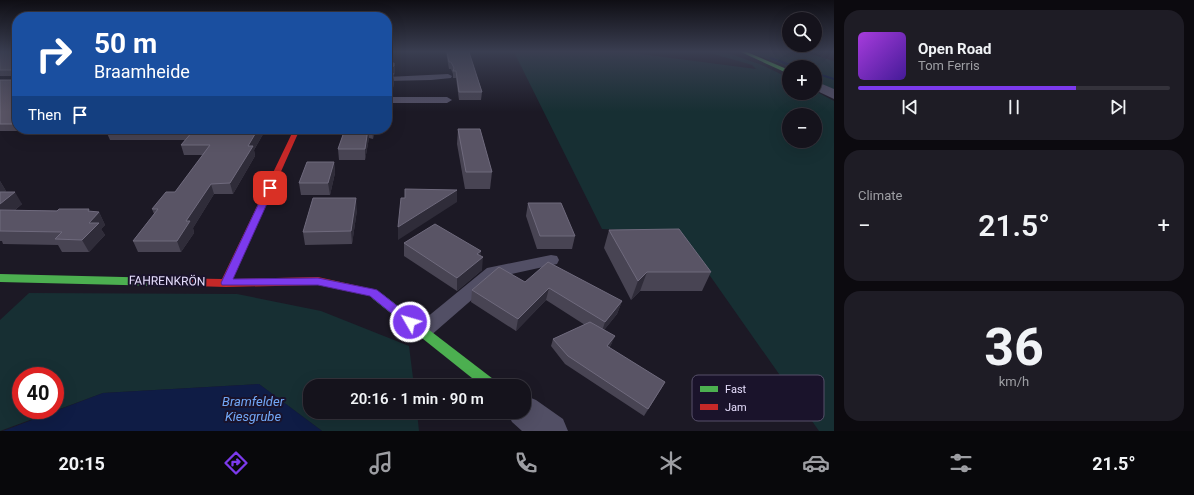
<!DOCTYPE html>
<html lang="en">
<head>
<meta charset="utf-8">
<style>
  :root { --surface:#15131c; --page:#1e1c25; --text:#f1f3f6; --muted:#9d9ea3; --line:#34323b; --accent:#7c3aed }
  body { margin:0; font-family:Roboto,sans-serif; background:var(--page); color:var(--text); height:100vh; display:flex; flex-direction:column; font-size:15px; white-space:nowrap }
  * { box-sizing:border-box; margin:0 }
  p { font-size:13px; color:var(--muted) }
  .icon { flex:none; width:22px; height:22px; fill:none; stroke:currentColor; stroke-width:2; stroke-linecap:round; stroke-linejoin:round }
  .map { position:relative; flex:1; overflow:hidden }
  .drawer { display:flex; flex-direction:column; gap:10px; padding:10px; background:#0c0a0f; width:360px }
  .drawer>* { flex:none }
  .guide { position:absolute; left:12px; top:12px; width:380px; height:122px; border-radius:16px; box-shadow:0 4px 16px #0002,0 0 0 1px var(--line); background:#1a4fa0; color:#fff; overflow:hidden }
  .buttons { position:absolute; left:782px; top:12px; display:grid; gap:8px }
  .buttons a { display:grid; place-items:center; width:40px; height:40px; border-radius:50%; background:var(--surface); box-shadow:0 4px 16px #0002,0 0 0 1px var(--line); font-size:20px }
  .speed { position:absolute; left:12px; top:367px; display:flex; gap:8px; font-size:20px; font-weight:700; text-align:center }
  .speed>* { display:grid; place-content:center; width:52px; height:52px; border-radius:50%; background:var(--surface); box-shadow:0 4px 16px #0002,0 0 0 1px var(--line); line-height:1 }
  .speed .limit { border:6px solid #d22; background:#fff; color:#111 }
  .pin { position:absolute; display:grid; place-items:center; width:34px; height:34px; color:#fff; margin:-17px; border-radius:8px; box-shadow:0 2px 6px #0006 }
  .me { position:absolute; width:44px; margin:-22px; rotate:308deg; stroke-linejoin:round; filter:drop-shadow(0 0 3px #0008) }
  .turn { display:flex; align-items:center; gap:14px; height:84px; padding:0 16px; font-size:18px }
  .turn .icon { width:52px; height:52px; stroke-width:2.5 }
  .turn b { display:block; font-size:28px; line-height:34px }
  .then { display:flex; align-items:center; height:38px; padding:0 16px; background:#0003; gap:8px; font-size:15px }
  .big { font-size:30px; font-weight:600; line-height:1.1 }
  .drawer .tile { flex:1; display:flex; flex-direction:column; justify-content:center; gap:6px; min-width:0; padding:0 14px; border-radius:16px; background:var(--page) }
  .drawer .dial { align-items:center; gap:0 }
  .dial b { font-size:52px; line-height:1 }
  .song { display:flex; align-items:center; gap:12px }
  .cover { width:48px; height:48px; border-radius:6px; background:linear-gradient(135deg,hsl(280 70% 55%),hsl(260 70% 35%)) }
  .played { height:4px; border-radius:2px; background:linear-gradient(90deg,var(--accent) 70%,var(--line) 70%) }
  .keys { display:flex; justify-content:space-around; direction:ltr }
  .heat { display:flex; justify-content:space-between; align-items:center; font-size:22px; direction:ltr }
  .trip { position:absolute; left:303px; top:379px; width:228px; height:40px; border-radius:16px; background:var(--surface); box-shadow:0 4px 16px #0002,0 0 0 1px var(--line); font-weight:600; line-height:40px; text-align:center }
  .tabs { display:flex; height:64px; justify-content:space-around; align-items:center; background:#08080b; color:var(--muted) }
  .tabs .icon { width:28px; height:28px }
  .tabs .current { color:var(--accent) }
  .tabs b { font-size:18px; color:var(--text) }
  main { display:flex; flex:1; min-height:0 }
  .map>svg:first-child { display:block }
  .green { fill:#172f33; fill-rule:evenodd }
  .water { fill:#0f1c45 }
  .lines { fill:none; stroke-linecap:round; stroke-linejoin:round }
  .stream { fill:#0f1c45; fill-rule:evenodd }
  .lane { fill:#524f65; fill-rule:evenodd }
  .street { fill:#524f65; fill-rule:evenodd }
  .fast { fill:#4caf50; fill-rule:evenodd }
  .jam { fill:#c62828; fill-rule:evenodd }
  .wall { fill:#484453 }
  .shaded-wall { fill:#2f2c39 }
  .building { fill:#595465; stroke:#6f6a7d }
  .route { fill:#7c3aed; stroke:#51269a }
  .labels { text-anchor:middle; dominant-baseline:central; stroke-width:4; stroke-linejoin:round; paint-order:stroke }
  .near-street-label { font-size:12px; fill:#e6defd; stroke:#1a132b }
  .near-water-label { font-size:13px; font-style:italic; fill:#72a8f7; stroke:#1a132b }
  .key { fill:#1a132b; stroke:#57506a; stroke-width:1 }
  .key-label { font-size:11px; fill:#e6defd }
</style>
</head>
<body>
<main>
<div class="map">
<svg width="834" height="431" viewBox="0 0 834 431">
  <rect width="100%" height="100%" fill="#1c1925"/>
  <g class="green">
    <path d="M514 52H625L756 69 752 65 707 52H725L762 65 789 78V93H815V91L834 101V431H819L680 233 602 229ZM789 115H815V141H789Z"/>
    <path d="M748 52H804L834 61V90L815 81V67H789Z"/>
    <path d="M29 293 237 294 321 311 409 346 414 386H310V412H417L419 431H322L259 384 103 393 0 431V320ZM21 376H55V410H21Z"/>
  </g>
  <path class="water" d="M259 384 322 431H3L103 393Z"/>
  <g class="lines">
    <g class="stream">
      <path d="M771 57 797 66 798 67H792L770 59 769 58Z"/>
      <path d="M815 72 834 78V80L815 74Z"/>
    </g>
    <g class="lane">
      <path d="M448 74 452 76 451 78 431 80 387 81V77Z"/>
      <path d="M387 97H447L452 100 447 103H387Z"/>
      <path d="M551 255 557 256 559 260 557 264 498 277 429 337 422 339 415 337 413 332 415 327 487 268Z"/>
    </g>
    <g class="street">
      <path d="M815 81 834 89V99L815 90Z"/>
      <path d="M524 395 536 400 563 419 568 431H522L512 422 507 412H524Z"/>
    </g>
    <g class="fast">
      <path d="M741 52H747L789 70V74Z"/>
      <path d="M0 274 164 278 168 279 169 282 168 285 164 286 0 282Z"/>
      <path d="M377 292 381 293 497 382 499 386H482L373 299 371 296 373 293Z"/>
    </g>
    <path class="jam" d="M294 129H300L233 279 318 277 377 290 383 296 381 299 377 300 370 296 318 285 226 287 160 285 159 282 160 279 164 278 222 279Z"/>
  </g>
  <g class="wall">
    <path d="M0 52H17V129H33L29 131H0V80H15V76H0Z"/>
    <path d="M446 52H469L482 92 481 100H459L456 78H453V74L451 69H449Z"/>
    <path d="M387 63H394L395 72 394 75H393L394 82 392 94H387Z"/>
    <path d="M108 129H266L254 150 255 156 233 194H214L193 228 194 233 181 252H138L133 241 154 214 152 209 175 192 203 155H184L181 145 185 140H110L106 131Z"/>
    <path d="M345 129H375L373 139 369 138 365 160H339L338 149Z"/>
    <path d="M458 129 492 172 490 189H465L457 144Z"/>
    <path d="M334 162 335 173 330 195H301L299 183Z"/>
    <path d="M0 181 6 191 4 192 22 204 15 210 90 211 99 212 105 225 101 229 105 235 89 252H62L58 245 3 244 2 241H0Z"/>
    <path d="M528 203 575 236 572 249H537L526 216Z"/>
    <path d="M357 210 352 244 305 245 303 232Z"/>
    <path d="M609 230 711 272 702 291H640L631 300 604 248Z"/>
    <path d="M404 243 481 251 480 255 482 270 457 291 404 256Z"/>
    <path d="M525 282 622 301 617 314 604 330 612 343 609 348 665 382 661 389 644 416 565 364 551 346 553 339 585 325 546 300 516 331 471 302 472 290Z"/>
  </g>
  <g class="shaded-wall">
    <path d="M394 63 395 72 394 75H393L394 82 392 94V85L387 77V68Z"/>
    <path d="M28 129H33L29 131Z"/>
    <path d="M258 129H266L254 150 255 156 233 194 230 183 248 146Z"/>
    <path d="M368 129 369 138 365 160V149Z"/>
    <path d="M372 129H375L373 139Z"/>
    <path d="M334 162 335 173 330 195 328 183Z"/>
    <path d="M0 181 6 191 0 195Z"/>
    <path d="M211 184 214 194 193 228 194 233 181 252 177 241 186 221Z"/>
    <path d="M457 190V202L398 240V227Z"/>
    <path d="M15 192 22 204 0 222V204Z"/>
    <path d="M356 198 357 210 352 244 351 231Z"/>
    <path d="M89 209 94 218 99 212 105 225 101 229 105 235 89 252 82 240 89 223 88 211Z"/>
    <path d="M481 251 480 260 483 257 482 270 457 291V278L477 254Z"/>
    <path d="M647 272 640 291 631 300 638 281Z"/>
    <path d="M549 288 546 300 516 331 518 319Z"/>
    <path d="M622 301 617 314 601 334 605 322Z"/>
    <path d="M615 336 612 343 604 354 607 346Z"/>
    <path d="M665 382 661 389 644 416 648 409Z"/>
  </g>
  <g class="building">
    <path d="M0 52H17V124H0V80H15V70H0Z"/>
    <path d="M447 52H469L482 92H459L456 71H453L454 68 451 62H449Z"/>
    <path d="M387 63H394V66L387 68Z"/>
    <path d="M387 73H393L392 85H387Z"/>
    <path d="M108 129H258L248 146H253L230 183 211 184 186 221H190L177 241H133L158 209H152L166 192H175L210 145H181L193 131H106Z"/>
    <path d="M345 129H368L365 149H338Z"/>
    <path d="M458 129H480L492 172H466Z"/>
    <path d="M307 162H334L328 183H299Z"/>
    <path d="M405 189 457 190 398 227 401 198H405Z"/>
    <path d="M0 192H15L0 204Z"/>
    <path d="M313 198H356L351 231 303 232Z"/>
    <path d="M528 203H561L575 236H540Z"/>
    <path d="M59 209H89L88 211 99 212 89 223H99L82 240 55 239 62 232 0 231V210L57 211Z"/>
    <path d="M435 224 481 251 477 254 483 257 457 278 404 243Z"/>
    <path d="M679 229 711 272H647L638 281 609 230Z"/>
    <path d="M548 262 622 301 605 322 549 288 518 319 472 290 499 267 525 282Z"/>
    <path d="M590 322 615 336 607 346 665 382 648 409 568 356 553 339Z"/>
  </g>
  <linearGradient id="sky" x2="0" y2="1"><stop stop-color="#0f0e14"/><stop offset="0.46" stop-color="#3a3e51"/><stop offset="1" stop-color="#3a3e51" stop-opacity="0"/></linearGradient>
  <rect width="834" height="112" fill="url(#sky)"/>
  <path class="route" d="M270 185 274 188 233 279 318 278 373 289 377 290 414 319 416 322 414 325 410 327 406 325 370 296 318 285H222L221 283 266 188Z"/>
  <g class="labels">
    <g class="near-street-label">
      <text transform="translate(167 281) rotate(1)">FAHRENKRÖN</text>
    </g>
    <g class="near-water-label">
      <text x="253" y="401">Bramfelder<tspan x="253" dy="15">Kiesgrube</tspan></text>
    </g>
  </g>
  <rect x="692" y="375" width="132" height="46" rx="6" class="key"/>
  <rect x="700" y="386" width="18" height="6" fill="#4caf50"/>
  <rect x="700" y="404" width="18" height="6" fill="#c62828"/>
  <g class="key-label">
    <text x="725" y="393">Fast</text>
    <text x="725" y="411">Jam</text>
  </g>
</svg>
<div class="buttons">
<a><svg class="icon" aria-label="search" viewBox="0 0 24 24"><circle cx="10" cy="10" r="6"/><path d="M15 15l6 6"/></svg></a>
<a>+</a>
<a>−</a>
</div>
<div class="speed"><div class="limit">40</div></div>
<div class="pin" style="left:270px;top:188px;background:#d93025"><svg class="icon" aria-label="arrive" viewBox="0 0 24 24"><path d="M6 21V4h12l-3 4 3 4H6"/></svg></div>
<svg class="me" style="left:410px;top:322px" viewBox="-20 -20 40 40"><circle r="17" fill="#7c3aed" stroke="#fff" stroke-width="3"/><path d="M0-11L8 9 0 5-8 9z" fill="#fff"/></svg>
<div class="trip">20:16 · 1 min · 90 m</div>
<div class="guide">
<div class="turn"><svg class="icon" aria-label="right" viewBox="0 0 24 24"><path d="M7 20v-9h11M14 6l5 5-5 5"/></svg><div><b>50 m</b>Braamheide</div></div>
<div class="then">Then<svg class="icon" aria-label="arrive" viewBox="0 0 24 24"><path d="M6 21V4h12l-3 4 3 4H6"/></svg></div>
</div>
</div>
<section class="drawer">
<div class="tile">
<div class="song"><i class="cover"></i><div><b>Open Road</b><p>Tom Ferris</p></div></div>
<div class="played"></div>
<div class="keys"><svg class="icon" aria-label="previous" viewBox="0 0 24 24"><path d="M18 5L8 12l10 7zM5 5v14"/></svg><svg class="icon" aria-label="pause" viewBox="0 0 24 24"><path d="M8 5v14M16 5v14"/></svg><svg class="icon" aria-label="next" viewBox="0 0 24 24"><path d="M6 5l10 7-10 7zM19 5v14"/></svg></div>
</div>
<div class="tile"><p>Climate</p>
<div class="heat"><a>−</a><b class="big">21.5°</b><a>+</a></div>
</div>
<div class="tile dial"><b>36</b><p>km/h</p></div>
</section>
</main>
<nav class="tabs">
<b>20:15</b>
<svg class="icon current" aria-label="directions" viewBox="0 0 24 24"><path d="M12 3l9 9-9 9-9-9zM9 14v-3h6M13 9l2 2-2 2"/></svg>
<svg class="icon" aria-label="music" viewBox="0 0 24 24"><path d="M9 18V5l10-2v13"/><circle cx="6" cy="18" r="3"/><circle cx="16" cy="16" r="3"/></svg>
<svg class="icon" aria-label="phone" viewBox="0 0 24 24"><path d="M5 4h4l2 5-3 2q2 4 5 5l2-3 5 2v4C11 20 4 13 5 4z"/></svg>
<svg class="icon" aria-label="climate" viewBox="0 0 24 24"><path d="M12 3v18M4 7l16 10M4 17L20 7"/></svg>
<svg class="icon" aria-label="car" viewBox="0 0 24 24"><path d="M5 17H2v-5l4-1 3-4h7l3 4 3 1v5h-3M9 17h6M6 11h13"/><circle cx="7" cy="17" r="2"/><circle cx="17" cy="17" r="2"/></svg>
<svg class="icon" aria-label="filters" viewBox="0 0 24 24"><path d="M4 7h16M4 17h16"/><circle cx="9" cy="7" r="2"/><circle cx="15" cy="17" r="2"/></svg>
<b>21.5°</b>
</nav>
</body>
</html>
